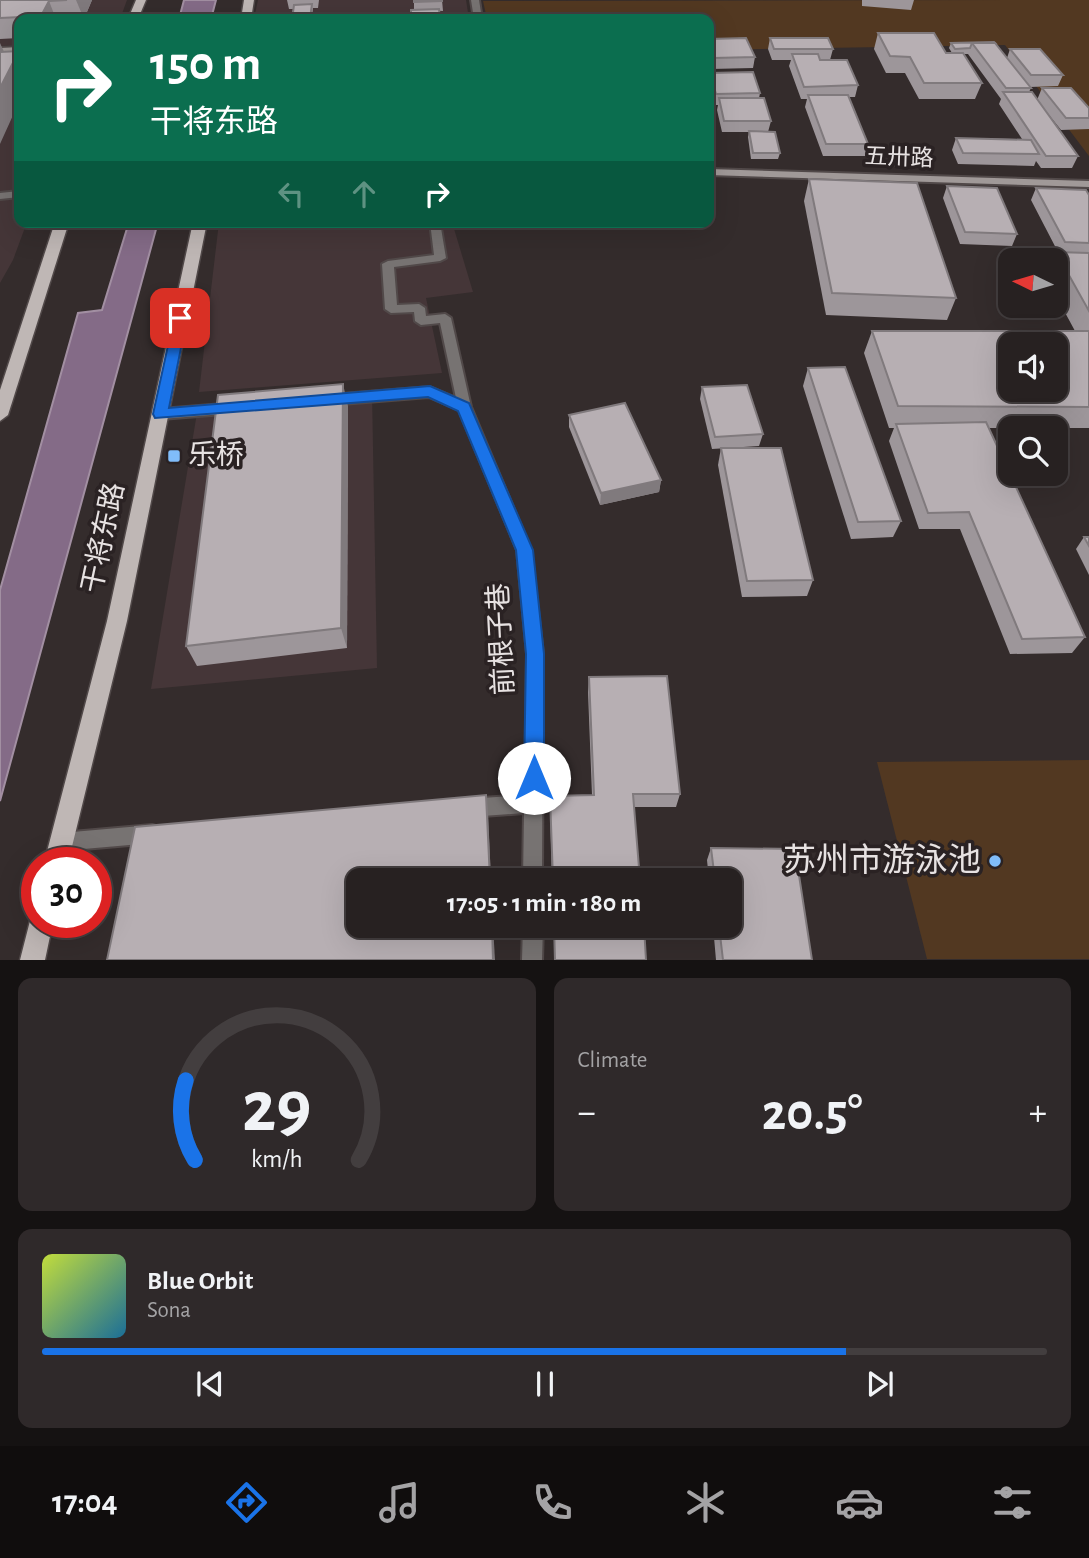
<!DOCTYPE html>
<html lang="en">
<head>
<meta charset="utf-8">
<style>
  :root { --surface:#272121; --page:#2f292a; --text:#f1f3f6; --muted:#a4a3a5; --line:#433e3f; --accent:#1a73e8 }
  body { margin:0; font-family:"Alegreya Sans","Noto Sans SC",sans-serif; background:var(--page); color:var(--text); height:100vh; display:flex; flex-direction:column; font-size:26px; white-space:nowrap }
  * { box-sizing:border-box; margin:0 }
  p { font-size:23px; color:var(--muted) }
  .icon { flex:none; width:38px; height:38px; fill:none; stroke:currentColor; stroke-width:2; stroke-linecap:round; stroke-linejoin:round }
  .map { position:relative; height:960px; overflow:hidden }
  .side { display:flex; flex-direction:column; gap:18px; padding:18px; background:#151212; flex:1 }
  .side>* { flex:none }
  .hud { position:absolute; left:14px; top:14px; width:700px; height:214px; border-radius:14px; box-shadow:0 7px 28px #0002,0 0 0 2px var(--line); background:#0b6e4f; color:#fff; overflow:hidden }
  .needle { width:46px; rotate:275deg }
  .buttons { position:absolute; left:998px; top:248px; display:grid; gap:14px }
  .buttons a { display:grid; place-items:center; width:70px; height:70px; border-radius:14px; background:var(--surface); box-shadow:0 7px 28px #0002,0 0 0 2px var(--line); font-size:35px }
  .speed { position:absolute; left:21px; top:847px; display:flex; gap:14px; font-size:35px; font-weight:700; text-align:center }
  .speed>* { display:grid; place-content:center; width:91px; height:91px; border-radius:50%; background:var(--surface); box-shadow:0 7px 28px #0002,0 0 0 2px var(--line); line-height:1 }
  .speed .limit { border:10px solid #d22; background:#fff; color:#111 }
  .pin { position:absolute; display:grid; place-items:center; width:60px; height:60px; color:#fff; margin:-30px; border-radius:14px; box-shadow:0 4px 10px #0006 }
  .me { position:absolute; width:77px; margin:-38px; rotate:0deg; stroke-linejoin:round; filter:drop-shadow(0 0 5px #0008) }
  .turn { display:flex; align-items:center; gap:24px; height:147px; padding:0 21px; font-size:32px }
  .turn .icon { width:91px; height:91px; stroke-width:2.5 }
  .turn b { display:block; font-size:49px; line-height:60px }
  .lanes { display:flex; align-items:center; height:66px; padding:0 21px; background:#0003; justify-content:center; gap:35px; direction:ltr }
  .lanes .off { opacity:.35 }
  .big { font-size:52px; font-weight:600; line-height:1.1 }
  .side .card { flex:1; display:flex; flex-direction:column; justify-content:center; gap:10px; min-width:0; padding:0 24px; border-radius:14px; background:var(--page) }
  .side .dial { align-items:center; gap:0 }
  .dial svg { height:182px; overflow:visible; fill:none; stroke:var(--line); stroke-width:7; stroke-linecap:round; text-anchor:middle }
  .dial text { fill:var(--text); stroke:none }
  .song { display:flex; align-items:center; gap:21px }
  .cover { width:84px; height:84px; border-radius:10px; background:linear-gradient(135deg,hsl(70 70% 55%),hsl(200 70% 35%)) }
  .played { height:7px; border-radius:4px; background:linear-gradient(90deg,var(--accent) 80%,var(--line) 80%) }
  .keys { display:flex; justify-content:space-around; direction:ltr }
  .heat { display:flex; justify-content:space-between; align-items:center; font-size:38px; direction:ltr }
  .side .tiles { flex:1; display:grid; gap:18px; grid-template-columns:1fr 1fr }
  .card:last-child { grid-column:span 2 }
  .trip { position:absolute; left:346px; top:868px; width:396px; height:70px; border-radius:14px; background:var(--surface); box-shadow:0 7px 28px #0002,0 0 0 2px var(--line); font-weight:600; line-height:70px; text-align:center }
  .dock { display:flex; height:112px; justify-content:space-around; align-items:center; background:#100d0d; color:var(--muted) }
  .dock .icon { width:49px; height:49px }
  .dock .active { color:var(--accent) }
  .dock b { font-size:32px; color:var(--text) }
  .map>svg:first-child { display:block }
  .built { fill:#453638 }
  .green { fill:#523821 }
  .water { fill:#846b87; stroke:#a28fa2; stroke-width:2 }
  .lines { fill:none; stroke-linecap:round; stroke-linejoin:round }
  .street-casing { stroke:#514949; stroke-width:4 }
  .secondary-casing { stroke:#514949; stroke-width:4 }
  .primary-casing { stroke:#514949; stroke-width:3 }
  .street { fill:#777372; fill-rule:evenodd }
  .secondary { fill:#a09998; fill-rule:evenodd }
  .primary { fill:#bfb7b5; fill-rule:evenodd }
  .wall { fill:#9d969a }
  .shaded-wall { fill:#807a7d }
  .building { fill:#b7afb3; stroke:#807a7d; stroke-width:2; fill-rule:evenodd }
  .route { fill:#1a73e8; stroke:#114b97; stroke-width:2 }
  .poi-dot { fill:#80bdfa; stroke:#2a2223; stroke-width:2.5 }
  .labels { text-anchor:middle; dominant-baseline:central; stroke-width:7; stroke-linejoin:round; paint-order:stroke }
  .far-street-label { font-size:23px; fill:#e7e2e2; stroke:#2a2223 }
  .poi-label { font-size:28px; fill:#e7e2e2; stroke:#2a2223; text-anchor:start }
  .street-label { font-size:28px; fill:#e7e2e2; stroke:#2a2223 }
  .near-poi-label { font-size:33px; fill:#e7e2e2; stroke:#2a2223; text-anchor:end }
</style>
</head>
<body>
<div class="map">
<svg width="1089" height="960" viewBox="0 0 1089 960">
  <rect width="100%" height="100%" fill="#342c2c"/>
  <g class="built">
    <path d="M0 0H127L120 19H19V45L0 46Z"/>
    <path d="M258 0H466L469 19H254Z"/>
    <path d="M19 68V222H27L13 260 0 283V69Z"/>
    <path d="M219 222H452L473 292 426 298 442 373 199 392Z"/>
    <path d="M372 393 377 668 151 689 198 407Z"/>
  </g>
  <g class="green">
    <path d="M1089 0V156L1005 45 709 50V19H487L483 1Z"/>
    <path d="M1089 760V959H927L877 762Z"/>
  </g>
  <g class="water">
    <path d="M184 0H216L211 19H179Z"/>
    <path d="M129 222H158L0 801V590L78 313 102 310Z"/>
  </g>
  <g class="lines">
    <defs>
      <g id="street">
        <path d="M471 0H479L482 19H474Z"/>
        <path d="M19 191V197L0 199V193Z"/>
        <path d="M430 222H440L446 258 440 261 394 267 397 305 419 304 425 308 426 316 445 314 451 318 471 407 531 550 543 654 542 880H523L524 813 469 817 463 814 460 808 463 802 469 799 525 795 527 654 517 550 459 410 429 397 329 405 323 400 329 395 430 387 456 398 440 323 421 325 415 321 414 312 391 313 385 309 382 264 388 261 434 255Z"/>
        <path d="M236 403 243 408 236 413 161 419 154 414 161 409Z"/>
        <path d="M152 825 159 827 161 834 159 841 152 843 61 851 54 849 52 842 54 835 61 833Z"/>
        <path d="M523 926H543L542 960H522Z"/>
      </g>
      <g id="secondary">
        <path d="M19 47V52L0 54V48Z"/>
        <path d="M709 169 1089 181V187L709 175Z"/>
      </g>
      <g id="primary">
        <path d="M136 0H146L138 19H128Z"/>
        <path d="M244 0H254L251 19H241Z"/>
        <path d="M55 222H69L8 415 0 421V390Z"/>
        <path d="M193 222H207L127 621 68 863H44L107 621Z"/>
        <path d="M37 911V922H53L45 960H20L32 913Z"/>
      </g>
    </defs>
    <use href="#street" class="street-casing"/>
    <use href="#secondary" class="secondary-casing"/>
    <use href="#primary" class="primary-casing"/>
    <use href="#street" class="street"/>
    <use href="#secondary" class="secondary"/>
    <use href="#primary" class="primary"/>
  </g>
  <g class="wall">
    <path d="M0 0H92L84 19H19V38L0 39Z"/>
    <path d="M287 0H319L318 8H313L312 19 294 9H289Z"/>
    <path d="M442 0 443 11 414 10V2Z"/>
    <path d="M862 0H914L911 10 862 6Z"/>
    <path d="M878 33 946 53H952L949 48 951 43 994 42 1007 58 1010 49 1063 75 1058 86 1030 87 1031 88 1029 92 1078 156 1072 168H1041L1036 161 1034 166 958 164 952 150 956 138 1022 139 999 104 1001 99 968 54H964L982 83 975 99H919L905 73H886L874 49Z"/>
    <path d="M770 38 833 49 830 60 858 85 855 97H848L868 144 865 156H823L805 107 807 99H801L789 66 791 60H772L768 49Z"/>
    <path d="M709 39 755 57 753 68 711 69 709 62Z"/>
    <path d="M710 73 760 93 759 98 771 121 768 132 780 153 778 159H751L748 137 749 132H722L717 110 718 105H714L709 85Z"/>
    <path d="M1042 88 1089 108V129L1061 130 1037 100Z"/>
    <path d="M891 146 917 161 915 167H895L889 152Z"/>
    <path d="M809 179 956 298 947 320 826 315 804 201Z"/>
    <path d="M947 186 1017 234 1012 246 960 244 943 198Z"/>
    <path d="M1036 188 1089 195V428H989L1085 637 1072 653 1010 654 960 529H919L889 441 894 428H889L864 353 872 331H1075L1055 294V261H1052L1056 252H1058L1031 200Z"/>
    <path d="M808 368 901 521 893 537 851 539 803 386Z"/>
    <path d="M702 387 763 434 759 446 712 449 700 399Z"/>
    <path d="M348 406 347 648 197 666 186 646Z"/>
    <path d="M569 415 661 480 659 492 600 505 569 427Z"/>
    <path d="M721 448 813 580 807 596 742 597 718 465Z"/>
    <path d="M1084 537H1089V575L1076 549Z"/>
    <path d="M589 677 680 794 676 807H634L640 880H552L550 809 592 795 588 692Z"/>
    <path d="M711 848 812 960H716L713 926H730V880H709L707 860Z"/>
  </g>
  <g class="shaded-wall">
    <path d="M76 0H92L84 19Z"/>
    <path d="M49 1 56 19H43L41 16Z"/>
    <path d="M0 43 11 67 19 51V102L0 144Z"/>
    <path d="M343 384 348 406 347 648 341 628Z"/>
    <path d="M661 480 659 492 600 505 601 493Z"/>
    <path d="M486 795 488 812 491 880H490Z"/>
    <path d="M492 926H493L495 960H493Z"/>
  </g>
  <g class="building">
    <path d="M0 0H67L49 1 41 16 0 18Z"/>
    <path d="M414 0H442V1L414 2Z"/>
    <path d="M312 4 310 19H292L294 5Z"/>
    <path d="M439 9 440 19H411V10Z"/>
    <path d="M614 17 615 19H551V18Z"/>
    <path d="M878 33H934L946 53H963L982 83H924L910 57 890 56Z"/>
    <path d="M746 38 755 57 713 58 709 46V39Z"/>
    <path d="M770 38H828L833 49H774Z"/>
    <path d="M994 42 995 43H972L970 48 955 49 951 43Z"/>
    <path d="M972 43H995L1031 88H1006Z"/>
    <path d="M1010 49H1040L1063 75H1031Z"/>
    <path d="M19 51 0 88V52Z"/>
    <path d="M792 54H818L820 60H847L858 85 804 87Z"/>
    <path d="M753 72 760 93 716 94 710 73Z"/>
    <path d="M1042 88H1071L1089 108V118H1066Z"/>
    <path d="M1003 92H1032L1078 156H1046Z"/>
    <path d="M808 95H848L868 144H826Z"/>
    <path d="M719 98H764L771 121H724Z"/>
    <path d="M749 131 775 132 780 153H753Z"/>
    <path d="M709 132 712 146H709Z"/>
    <path d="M956 138 1031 140 1039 154 963 153Z"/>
    <path d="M891 146H912L917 161H897Z"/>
    <path d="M809 179 917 183 956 298 832 293Z"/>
    <path d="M947 186 997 188 1017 234 965 232Z"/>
    <path d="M1036 188 1086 190 1089 195V243L1065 242Z"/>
    <path d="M1056 252 1089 253V311Z"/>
    <path d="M872 331H1089V407L898 406ZM1010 345H1055V390H1010Z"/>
    <path d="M845 367 901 521 858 522 808 368Z"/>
    <path d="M343 384 341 628 186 646 218 395Z"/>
    <path d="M747 385 763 434 715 437 702 387Z"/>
    <path d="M625 403 661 480 601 493 569 415Z"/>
    <path d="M986 422 1010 474 1085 637 1022 639 969 512 928 513 896 424Z"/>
    <path d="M721 448H781L813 580 747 581Z"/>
    <path d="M1084 537H1089V546Z"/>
    <path d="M667 676 680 794H633L640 880H553L550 796 594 795 589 677Z"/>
    <path d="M486 795 490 880H359V926H492L493 960H107L135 827Z"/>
    <path d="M711 848 795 849 812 960H723L719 926H730V880H715Z"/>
    <path d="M554 926H644L646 960H555Z"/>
  </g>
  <path class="route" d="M180 314 187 318 169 408 430 386 469 403 533 550 544 654V778L541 785 534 788 527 785 524 778 526 654 516 550 458 411 428 397 155 418 153 414 174 318Z"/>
  <g class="poi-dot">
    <rect x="167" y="449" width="14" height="14" rx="3.5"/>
    <circle cx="995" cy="861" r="7"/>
  </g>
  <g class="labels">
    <g class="far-street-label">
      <text transform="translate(899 158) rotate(2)">五卅路</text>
    </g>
    <g class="poi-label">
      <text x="188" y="456">乐桥</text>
    </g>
    <g class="street-label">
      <text transform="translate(104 538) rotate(-78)">干将东路</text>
      <text transform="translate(502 639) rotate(-93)">前根子巷</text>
    </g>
    <g class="near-poi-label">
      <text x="981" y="861">苏州市游泳池</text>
    </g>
  </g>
</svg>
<div class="buttons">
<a><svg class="needle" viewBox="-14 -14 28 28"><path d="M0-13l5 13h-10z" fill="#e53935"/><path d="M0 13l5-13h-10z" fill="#a4a3a5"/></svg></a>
<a><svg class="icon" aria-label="sound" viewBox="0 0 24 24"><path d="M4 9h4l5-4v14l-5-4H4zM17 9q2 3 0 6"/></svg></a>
<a><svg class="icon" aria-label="search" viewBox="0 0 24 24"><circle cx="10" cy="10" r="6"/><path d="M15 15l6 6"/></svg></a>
</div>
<div class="speed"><div class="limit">30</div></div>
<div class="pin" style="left:180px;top:318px;background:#d93025"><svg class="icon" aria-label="arrive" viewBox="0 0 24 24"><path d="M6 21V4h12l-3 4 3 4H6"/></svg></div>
<svg class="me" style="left:534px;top:778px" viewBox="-20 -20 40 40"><circle r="19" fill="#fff"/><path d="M0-13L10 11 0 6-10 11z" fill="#1a73e8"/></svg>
<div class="trip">17:05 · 1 min · 180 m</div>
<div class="hud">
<div class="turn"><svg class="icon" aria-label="right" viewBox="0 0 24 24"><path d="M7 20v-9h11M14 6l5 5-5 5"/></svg><div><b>150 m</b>干将东路</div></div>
<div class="lanes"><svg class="icon off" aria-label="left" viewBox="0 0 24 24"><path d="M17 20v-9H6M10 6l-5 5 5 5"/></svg><svg class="icon off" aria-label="ahead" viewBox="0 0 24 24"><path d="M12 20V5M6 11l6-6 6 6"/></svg><svg class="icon" aria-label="right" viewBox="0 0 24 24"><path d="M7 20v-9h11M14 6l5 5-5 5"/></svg></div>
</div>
</div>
<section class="side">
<div class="tiles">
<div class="card dial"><svg viewBox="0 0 100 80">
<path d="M14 69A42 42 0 1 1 86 69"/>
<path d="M14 69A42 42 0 0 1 10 34" stroke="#1a73e8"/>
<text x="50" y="56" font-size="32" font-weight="700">29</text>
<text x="50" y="72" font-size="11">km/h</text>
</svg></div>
<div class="card"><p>Climate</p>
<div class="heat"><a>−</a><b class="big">20.5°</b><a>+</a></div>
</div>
<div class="card">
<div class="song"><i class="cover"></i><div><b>Blue Orbit</b><p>Sona</p></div></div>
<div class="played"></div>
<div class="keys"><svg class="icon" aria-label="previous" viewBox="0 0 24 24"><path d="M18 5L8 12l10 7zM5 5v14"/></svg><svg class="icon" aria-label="pause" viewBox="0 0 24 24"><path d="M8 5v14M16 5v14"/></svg><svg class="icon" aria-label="next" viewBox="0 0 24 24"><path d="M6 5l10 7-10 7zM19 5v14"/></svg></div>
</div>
</div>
</section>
<nav class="dock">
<b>17:04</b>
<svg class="icon active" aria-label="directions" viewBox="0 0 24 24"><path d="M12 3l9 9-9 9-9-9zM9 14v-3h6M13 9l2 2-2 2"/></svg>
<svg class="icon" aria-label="music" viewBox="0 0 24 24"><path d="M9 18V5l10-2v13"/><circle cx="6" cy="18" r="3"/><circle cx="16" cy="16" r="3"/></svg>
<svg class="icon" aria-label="phone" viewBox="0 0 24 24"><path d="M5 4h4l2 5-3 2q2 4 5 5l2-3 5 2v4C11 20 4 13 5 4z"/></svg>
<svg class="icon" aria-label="climate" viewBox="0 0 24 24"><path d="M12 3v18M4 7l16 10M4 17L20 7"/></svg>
<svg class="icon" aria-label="car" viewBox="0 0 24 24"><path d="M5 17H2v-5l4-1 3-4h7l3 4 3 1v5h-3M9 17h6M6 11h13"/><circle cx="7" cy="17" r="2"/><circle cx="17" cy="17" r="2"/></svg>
<svg class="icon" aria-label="filters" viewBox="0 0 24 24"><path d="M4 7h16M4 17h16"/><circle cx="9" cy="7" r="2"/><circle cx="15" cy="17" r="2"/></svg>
</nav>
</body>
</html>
